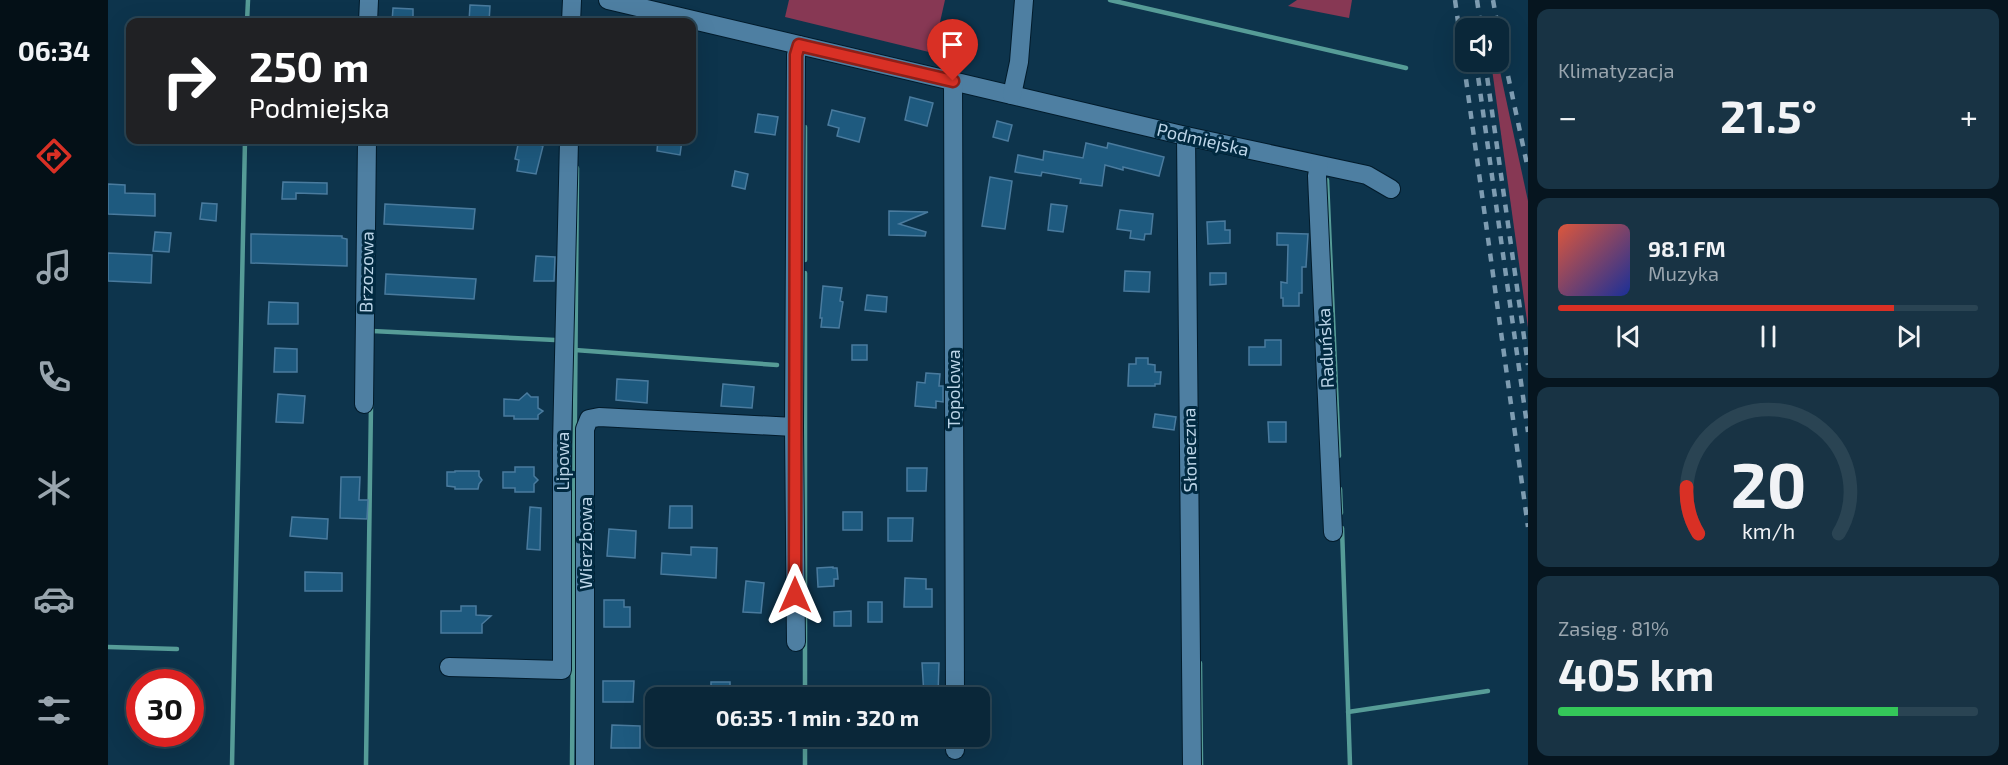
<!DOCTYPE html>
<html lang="pl">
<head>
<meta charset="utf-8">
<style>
  :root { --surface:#0a2739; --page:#183344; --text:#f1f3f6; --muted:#99a5ae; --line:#2a4453; --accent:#d93025 }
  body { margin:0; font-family:"Exo 2",sans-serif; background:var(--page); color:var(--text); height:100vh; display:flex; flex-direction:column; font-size:22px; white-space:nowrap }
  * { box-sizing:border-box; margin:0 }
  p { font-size:20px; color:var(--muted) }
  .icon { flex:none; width:33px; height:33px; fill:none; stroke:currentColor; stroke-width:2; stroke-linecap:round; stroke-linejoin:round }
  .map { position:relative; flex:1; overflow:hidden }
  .panel { display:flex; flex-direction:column; gap:9px; padding:9px; background:#06151f; width:480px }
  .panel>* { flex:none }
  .banner { position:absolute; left:18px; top:18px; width:570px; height:126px; border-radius:12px; box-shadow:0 6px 24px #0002,0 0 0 2px var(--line); background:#202124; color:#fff; overflow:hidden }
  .tools { position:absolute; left:1347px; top:18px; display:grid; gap:12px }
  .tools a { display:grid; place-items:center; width:54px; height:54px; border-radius:12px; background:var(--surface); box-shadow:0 6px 24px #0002,0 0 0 2px var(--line); font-size:30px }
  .speed { position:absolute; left:18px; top:669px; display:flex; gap:12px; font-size:30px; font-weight:700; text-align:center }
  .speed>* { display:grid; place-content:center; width:78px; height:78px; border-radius:50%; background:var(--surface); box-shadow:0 6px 24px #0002,0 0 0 2px var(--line); line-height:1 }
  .speed .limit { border:9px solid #d22; background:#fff; color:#111 }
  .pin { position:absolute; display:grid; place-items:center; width:51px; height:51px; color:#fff; margin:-62px -26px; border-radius:50% 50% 50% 0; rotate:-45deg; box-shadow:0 0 6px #0007 }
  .pin .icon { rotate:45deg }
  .me { position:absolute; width:66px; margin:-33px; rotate:0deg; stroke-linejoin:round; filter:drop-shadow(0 0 4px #0008) }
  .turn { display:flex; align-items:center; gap:21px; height:126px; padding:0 24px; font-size:27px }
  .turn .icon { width:78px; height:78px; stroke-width:2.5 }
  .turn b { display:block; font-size:42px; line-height:51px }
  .big { font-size:45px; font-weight:700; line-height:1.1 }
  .panel .tile { flex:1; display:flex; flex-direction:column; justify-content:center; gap:9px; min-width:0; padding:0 21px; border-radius:12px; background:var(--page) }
  .panel .dial { align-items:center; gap:0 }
  .dial svg { height:156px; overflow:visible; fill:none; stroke:var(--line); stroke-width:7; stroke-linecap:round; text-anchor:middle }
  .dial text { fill:var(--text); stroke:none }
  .song { display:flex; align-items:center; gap:18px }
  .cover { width:72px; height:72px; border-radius:9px; background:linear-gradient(135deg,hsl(10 70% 55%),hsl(230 70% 35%)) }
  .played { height:6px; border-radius:3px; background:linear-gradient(90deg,var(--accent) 80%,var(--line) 80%) }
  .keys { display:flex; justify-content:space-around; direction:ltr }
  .heat { display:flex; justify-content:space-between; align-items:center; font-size:33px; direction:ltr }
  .charge { height:9px; border-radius:4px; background:linear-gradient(90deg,#34c759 81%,var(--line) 0) }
  .trip { position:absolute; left:537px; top:687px; width:345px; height:60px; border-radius:12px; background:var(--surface); box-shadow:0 6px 24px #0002,0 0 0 2px var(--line); font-weight:700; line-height:60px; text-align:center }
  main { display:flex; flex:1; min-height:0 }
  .tab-bar { display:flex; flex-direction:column; width:108px; justify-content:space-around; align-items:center; background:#041017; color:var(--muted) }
  .tab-bar .icon { width:42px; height:42px }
  .tab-bar .selected { color:var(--accent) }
  .tab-bar b { font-size:27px; color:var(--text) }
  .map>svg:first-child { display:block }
  .green { fill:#873854 }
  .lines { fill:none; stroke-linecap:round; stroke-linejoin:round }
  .stream { stroke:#569c97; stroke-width:4.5 }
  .building { fill:#1e5a7f; stroke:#4a7b9e; stroke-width:1.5 }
  .minor-casing { stroke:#021b2b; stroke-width:20 }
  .minor { stroke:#4e7fa2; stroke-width:18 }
  .rail { stroke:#7e9cb1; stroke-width:4.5; stroke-dasharray:8 8; stroke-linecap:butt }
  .route-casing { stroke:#8d1f18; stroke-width:15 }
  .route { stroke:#d93025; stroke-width:10 }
  .labels { text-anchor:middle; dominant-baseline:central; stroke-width:6; stroke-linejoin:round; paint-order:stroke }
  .street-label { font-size:18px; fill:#bcd5e8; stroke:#012a41 }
</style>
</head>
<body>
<main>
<nav class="tab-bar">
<b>06:34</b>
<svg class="icon selected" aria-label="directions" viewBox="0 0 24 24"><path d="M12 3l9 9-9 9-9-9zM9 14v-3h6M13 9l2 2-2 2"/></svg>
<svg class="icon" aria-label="music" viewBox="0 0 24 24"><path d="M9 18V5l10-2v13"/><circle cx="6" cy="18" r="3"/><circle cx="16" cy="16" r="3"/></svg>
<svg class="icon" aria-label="phone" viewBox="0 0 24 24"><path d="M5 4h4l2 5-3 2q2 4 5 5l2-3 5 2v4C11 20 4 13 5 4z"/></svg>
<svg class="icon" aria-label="climate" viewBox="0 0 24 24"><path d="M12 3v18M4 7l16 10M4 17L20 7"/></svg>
<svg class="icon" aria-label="car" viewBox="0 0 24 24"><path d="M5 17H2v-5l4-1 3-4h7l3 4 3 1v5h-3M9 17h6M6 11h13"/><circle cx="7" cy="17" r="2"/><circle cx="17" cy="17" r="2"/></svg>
<svg class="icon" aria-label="filters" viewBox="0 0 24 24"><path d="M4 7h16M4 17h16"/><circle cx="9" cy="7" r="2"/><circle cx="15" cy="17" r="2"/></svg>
</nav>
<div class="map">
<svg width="1420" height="765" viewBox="0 0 1420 765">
  <rect width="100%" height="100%" fill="#0d344c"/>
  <g class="green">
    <path d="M681 0H837L825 53 677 17Z"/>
    <path d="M1189 0H1244L1241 18 1180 6Z"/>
    <path d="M1383 62H1390L1420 201V328Z"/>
  </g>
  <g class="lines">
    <g class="stream">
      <path d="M1002 0 1298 68"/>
      <path d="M139 22 140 0"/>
      <path d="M697 127V260"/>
      <path d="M1219 180 1231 456"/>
      <path d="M697 273V698"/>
      <path d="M264 331 447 340"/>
      <path d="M467 350 669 365"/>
      <path d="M1232 489 1233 513"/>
      <path d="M1234 528 1242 765"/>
      <path d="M0 647 69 649"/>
      <path d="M1092 663 1093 765"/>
      <path d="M1240 712 1380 691"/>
      <path d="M697 736V765"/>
      <path d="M124 765 137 140"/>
      <path d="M258 765 263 405"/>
      <path d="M464 765 469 168"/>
    </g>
  </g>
  <g class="building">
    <path d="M362 5 382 6 381 22H361Z"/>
    <path d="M285 8 305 9V22H284Z"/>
    <path d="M802 97 825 103 819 126 797 120Z"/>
    <path d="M724 110 757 118 751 142 729 136 731 128 720 125Z"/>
    <path d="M650 114 670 117 667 135 647 132Z"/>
    <path d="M889 121 904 125 900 141 885 137Z"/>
    <path d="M411 140 435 146 428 174 409 171 411 160 407 159Z"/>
    <path d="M550 140H574L572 155 549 151Z"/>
    <path d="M978 143 999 148 1000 143 1056 157 1051 176 1015 167V170L997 165 994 186 972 183 973 179 934 172 933 176 907 172 910 155 935 160 936 151 975 158Z"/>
    <path d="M627 171 640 174 637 189 624 186Z"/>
    <path d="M882 177 904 181 897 229 874 226Z"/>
    <path d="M175 182 219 183V194L188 193V199H174Z"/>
    <path d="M0 184 17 185V193L47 194V216L0 214Z"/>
    <path d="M94 203 109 204 108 221 92 219Z"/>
    <path d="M277 204 367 209 365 229 276 224Z"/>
    <path d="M943 204 959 206 955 232 940 230Z"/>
    <path d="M1012 210 1045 214 1043 234H1037L1036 240 1022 238 1023 231 1009 229Z"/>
    <path d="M781 211 820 212 791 224 818 232 817 236 781 235Z"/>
    <path d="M1117 221V230H1122V243L1100 244 1099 222Z"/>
    <path d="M47 232 63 233 61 252 45 251Z"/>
    <path d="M1169 233 1200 234 1198 267H1194V293H1191V306H1175V298H1173V282L1179 283 1180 245H1169Z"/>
    <path d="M143 234 234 236V238L239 239V266L143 263Z"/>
    <path d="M0 253 44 255 43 283 0 281Z"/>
    <path d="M428 256 447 257 446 281H426Z"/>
    <path d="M1017 271 1042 272 1041 292 1016 291Z"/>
    <path d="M1102 273H1118V284L1102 285Z"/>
    <path d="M278 274 368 279 366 299 277 294Z"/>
    <path d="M715 286 734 288 732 301 735 302 731 328 713 327 714 318H712Z"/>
    <path d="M759 295 779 297 778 312 757 310Z"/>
    <path d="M161 302 190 303V324H160Z"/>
    <path d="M1157 340H1173V365H1141V347H1157Z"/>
    <rect x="744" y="345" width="15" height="15"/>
    <path d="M167 348 189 349V372H166Z"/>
    <path d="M1028 358H1040V364L1047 365V372H1053L1052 384H1047V386H1020L1021 364H1028Z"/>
    <path d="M818 373 832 374 831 386H835V402L828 401V408L807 406 809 382 817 383Z"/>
    <path d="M509 379 540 381 539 403 508 400Z"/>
    <path d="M615 384 646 387 644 408 613 406Z"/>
    <path d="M419 393 423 397H430V408L435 411 430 415V419H406V416H396V399L411 400Z"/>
    <path d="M170 394 197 396 195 423 168 422Z"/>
    <path d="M1047 414 1068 417 1066 430 1045 427Z"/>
    <path d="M1160 422H1178V442H1161Z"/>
    <path d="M407 467H426V476L430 480 426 484V492H407V488H395V472H407Z"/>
    <path d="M799 468H819L818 491H799Z"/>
    <path d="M347 471H371V476L374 480 371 484 370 489H347V487L339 486V472H347Z"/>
    <path d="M233 477H252L251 500H260L259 519 232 518Z"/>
    <path d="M562 506H584V528H561Z"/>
    <path d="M422 507 433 508 432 550 419 549Z"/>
    <rect x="735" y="512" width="19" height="18"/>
    <path d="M184 517 220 519 219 539 182 536Z"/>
    <path d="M780 518H805L804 541H780Z"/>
    <path d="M501 529 528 531 527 558 499 556Z"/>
    <path d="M583 547 609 548 608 578 553 574 554 553 583 555Z"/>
    <path d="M725 567V568H729L730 579H726V586L710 587 709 568Z"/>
    <path d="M197 572 234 573V591H197Z"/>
    <path d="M797 578 818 579V589H824V607H796Z"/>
    <path d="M638 581 656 583 653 613 635 612Z"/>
    <path d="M496 600H516V607H522V627H496Z"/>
    <rect x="760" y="602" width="14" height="20"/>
    <path d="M353 606H368V615L383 616 374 624V633H333V611H353Z"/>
    <path d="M743 611V626H726V612Z"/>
    <path d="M814 663H831L830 695 816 696Z"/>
    <path d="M495 681H526L525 702H495Z"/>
    <rect x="603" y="682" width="19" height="16"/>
    <path d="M504 725 532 726V748H503Z"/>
  </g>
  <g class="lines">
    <defs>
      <g id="minor">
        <path d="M500 0 1078 136 1259 175 1283 189"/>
        <path d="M260 22 261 0"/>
        <path d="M463 22 464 0"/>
        <path d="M845 81 847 698"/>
        <path d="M904 95 911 62 916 0"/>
        <path d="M1078 136 1084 765"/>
        <path d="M1211 165 1209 176 1225 532"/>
        <path d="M256 404 259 140"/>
        <path d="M686 427 688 642"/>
        <path d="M341 667 454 670V444L461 140"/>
        <path d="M847 736V750"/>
        <path d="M477 765V429L481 419 491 417 686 427 688 55 691 45"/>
      </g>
    </defs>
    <use href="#minor" class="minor-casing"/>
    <use href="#minor" class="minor"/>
    <g class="rail">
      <path d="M1347 0 1420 527"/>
      <path d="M1369 0 1373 28"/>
      <path d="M1385 0 1390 28"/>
      <path d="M1390 29 1420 169"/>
      <path d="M1368 62 1420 432"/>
      <path d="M1377 62 1420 365"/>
    </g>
  </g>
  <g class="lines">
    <defs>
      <path id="route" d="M687 595 688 55 691 45 845 81"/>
    </defs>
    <use href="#route" class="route-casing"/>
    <use href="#route" class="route"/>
  </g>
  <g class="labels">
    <g class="street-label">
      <text transform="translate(1095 139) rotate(13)">Podmiejska</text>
      <text transform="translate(258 272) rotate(-89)">Brzozowa</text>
      <text transform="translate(1217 348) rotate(-93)">Raduńska</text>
      <text transform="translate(845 389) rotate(-90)">Topolowa</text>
      <text transform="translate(1081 450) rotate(-91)">Słoneczna</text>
      <text transform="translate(454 461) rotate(-90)">Lipowa</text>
      <text transform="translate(477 543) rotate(-90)">Wierzbowa</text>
    </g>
  </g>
</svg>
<div class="tools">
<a><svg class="icon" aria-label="sound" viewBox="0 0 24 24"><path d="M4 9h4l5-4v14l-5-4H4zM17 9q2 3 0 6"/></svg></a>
</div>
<div class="speed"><div class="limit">30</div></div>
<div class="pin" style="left:845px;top:81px;background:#d93025"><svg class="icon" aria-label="arrive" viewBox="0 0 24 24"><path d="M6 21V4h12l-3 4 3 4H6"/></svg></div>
<svg class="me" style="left:687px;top:595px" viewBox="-20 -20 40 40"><path d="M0-17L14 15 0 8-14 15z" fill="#d93025" stroke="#fff" stroke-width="4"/></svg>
<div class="trip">06:35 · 1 min · 320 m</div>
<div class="banner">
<div class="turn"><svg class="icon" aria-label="right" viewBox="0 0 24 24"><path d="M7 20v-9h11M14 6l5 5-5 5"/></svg><div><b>250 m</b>Podmiejska</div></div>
</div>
</div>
<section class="panel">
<div class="tile"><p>Klimatyzacja</p>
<div class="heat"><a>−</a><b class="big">21.5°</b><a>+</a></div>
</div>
<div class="tile">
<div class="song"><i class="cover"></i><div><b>98.1 FM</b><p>Muzyka</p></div></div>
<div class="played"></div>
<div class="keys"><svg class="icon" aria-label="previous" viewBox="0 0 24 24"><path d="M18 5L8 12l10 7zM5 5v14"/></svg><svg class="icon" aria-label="pause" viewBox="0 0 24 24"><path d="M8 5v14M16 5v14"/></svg><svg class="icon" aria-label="next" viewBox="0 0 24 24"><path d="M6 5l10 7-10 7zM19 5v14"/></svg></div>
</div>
<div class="tile dial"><svg viewBox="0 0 100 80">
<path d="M14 69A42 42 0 1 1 86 69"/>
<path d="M14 69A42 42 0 0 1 8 45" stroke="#d93025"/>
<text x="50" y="56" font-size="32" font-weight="700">20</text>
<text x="50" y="72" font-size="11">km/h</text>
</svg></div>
<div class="tile"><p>Zasięg · 81%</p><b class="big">405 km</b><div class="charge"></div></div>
</section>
</main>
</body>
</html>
